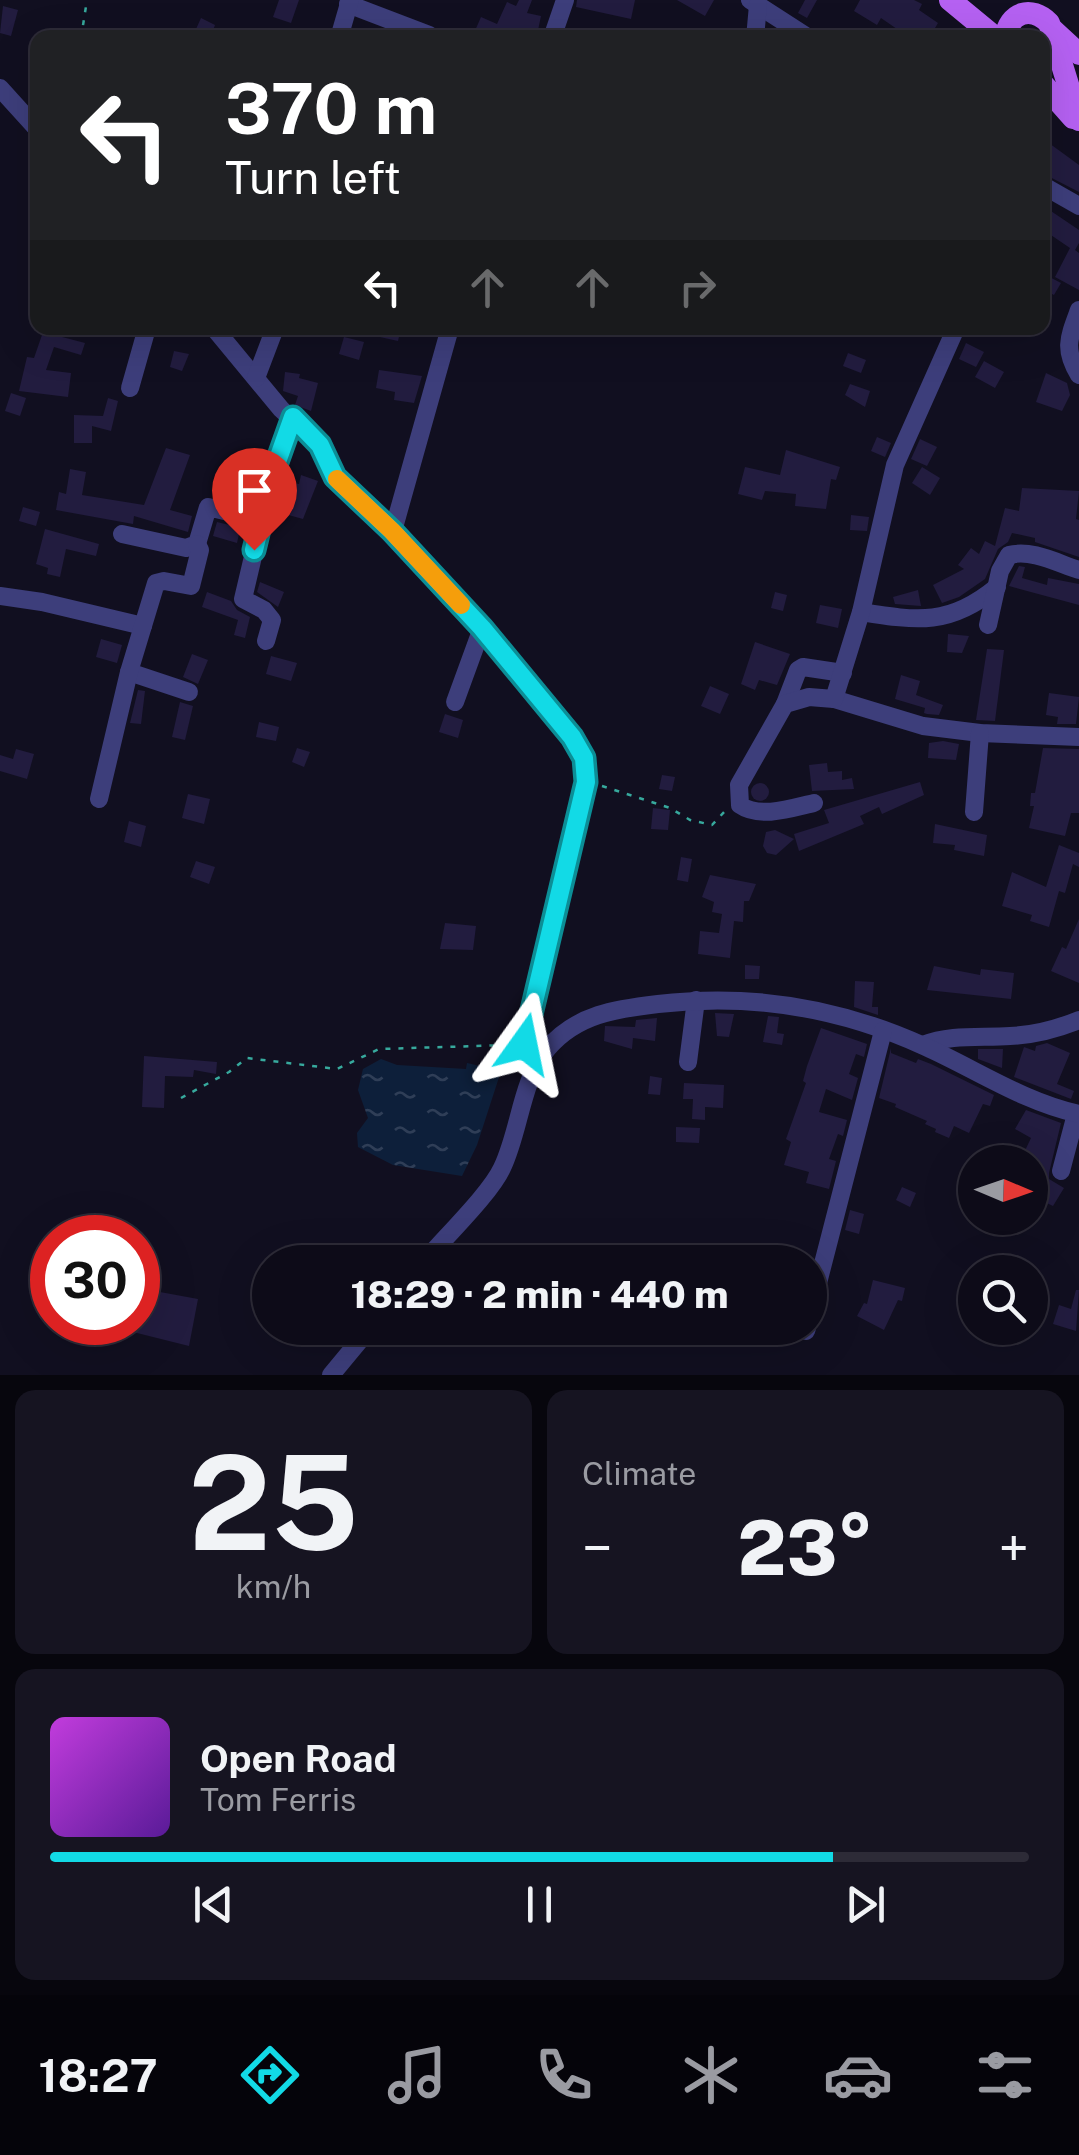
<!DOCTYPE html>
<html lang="en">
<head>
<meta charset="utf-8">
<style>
  :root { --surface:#0d0b18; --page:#161421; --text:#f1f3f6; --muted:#9a9ba2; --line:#2d2b37; --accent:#12dae6 }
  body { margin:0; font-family:"Public Sans",sans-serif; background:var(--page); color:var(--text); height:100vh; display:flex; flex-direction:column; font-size:38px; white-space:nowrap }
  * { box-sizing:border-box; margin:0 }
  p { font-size:32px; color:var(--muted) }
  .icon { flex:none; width:55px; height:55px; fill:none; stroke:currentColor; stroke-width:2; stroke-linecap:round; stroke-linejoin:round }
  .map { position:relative; height:1375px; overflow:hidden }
  .drawer { display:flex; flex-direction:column; gap:15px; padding:15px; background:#07060d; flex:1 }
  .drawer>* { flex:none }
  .top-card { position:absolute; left:30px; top:30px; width:1020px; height:305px; border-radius:20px; box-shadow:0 10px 40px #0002,0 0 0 2px var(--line); background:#202124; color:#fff; overflow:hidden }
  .needle { width:65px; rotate:92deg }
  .fabs { position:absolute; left:958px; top:1145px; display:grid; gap:20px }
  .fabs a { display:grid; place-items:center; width:90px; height:90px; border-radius:50%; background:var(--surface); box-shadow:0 10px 40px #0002,0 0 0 2px var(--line); font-size:50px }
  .speed { position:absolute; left:30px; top:1215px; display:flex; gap:20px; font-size:50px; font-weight:700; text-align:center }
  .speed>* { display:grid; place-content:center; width:130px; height:130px; border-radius:50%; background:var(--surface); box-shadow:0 10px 40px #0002,0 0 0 2px var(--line); line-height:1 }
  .speed .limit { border:15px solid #d22; background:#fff; color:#111 }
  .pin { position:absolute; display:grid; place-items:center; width:85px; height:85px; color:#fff; margin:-102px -42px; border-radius:50% 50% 50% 0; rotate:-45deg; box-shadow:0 0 10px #0007 }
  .pin .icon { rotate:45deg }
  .me { position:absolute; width:110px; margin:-55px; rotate:12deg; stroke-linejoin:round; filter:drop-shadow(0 0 8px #0008) }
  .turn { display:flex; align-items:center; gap:35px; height:210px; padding:0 30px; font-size:45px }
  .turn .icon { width:130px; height:130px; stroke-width:2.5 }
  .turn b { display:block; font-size:70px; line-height:85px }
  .lanes { display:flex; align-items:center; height:95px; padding:0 30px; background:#0003; justify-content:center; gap:50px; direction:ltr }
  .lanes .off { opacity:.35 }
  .big { font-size:75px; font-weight:800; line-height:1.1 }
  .drawer .card { flex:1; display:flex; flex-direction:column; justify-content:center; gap:15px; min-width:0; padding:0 35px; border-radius:20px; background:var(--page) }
  .drawer .dial { align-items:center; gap:0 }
  .dial b { font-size:130px; line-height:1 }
  .song { display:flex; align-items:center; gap:30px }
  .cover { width:120px; height:120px; border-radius:15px; background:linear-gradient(135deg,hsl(290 70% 55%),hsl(270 70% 35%)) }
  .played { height:10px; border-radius:5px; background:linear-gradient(90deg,var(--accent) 80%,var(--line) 80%) }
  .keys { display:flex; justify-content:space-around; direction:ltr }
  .heat { display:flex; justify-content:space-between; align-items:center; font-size:55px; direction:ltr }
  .drawer .tiles { flex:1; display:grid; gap:15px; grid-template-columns:1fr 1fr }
  .card:last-child { grid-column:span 2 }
  .trip { position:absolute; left:252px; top:1245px; width:575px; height:100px; border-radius:50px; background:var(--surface); box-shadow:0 10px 40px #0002,0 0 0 2px var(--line); font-weight:800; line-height:100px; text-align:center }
  .tab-bar { display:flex; height:160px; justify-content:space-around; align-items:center; background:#05040a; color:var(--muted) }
  .tab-bar .icon { width:70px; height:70px }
  .tab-bar .current { color:var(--accent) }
  .tab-bar b { font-size:45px; color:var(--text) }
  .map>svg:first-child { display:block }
  .water { fill:url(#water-ripples) }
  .building { fill:#221c3f }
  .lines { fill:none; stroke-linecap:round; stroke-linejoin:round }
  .path { stroke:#37a99d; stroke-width:2.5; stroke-dasharray:5 8; stroke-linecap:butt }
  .minor { stroke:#3d3e7b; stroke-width:18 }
  .major { stroke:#b561f2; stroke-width:22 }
  .route-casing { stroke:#0c8e96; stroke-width:25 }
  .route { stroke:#12dae6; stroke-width:18 }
  .slow { stroke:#f59e0b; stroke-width:18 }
</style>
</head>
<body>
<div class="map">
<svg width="1079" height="1375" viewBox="0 0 1079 1375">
  <defs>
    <pattern id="water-ripples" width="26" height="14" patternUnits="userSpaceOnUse" patternTransform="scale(2.5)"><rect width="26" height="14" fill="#0d1f3a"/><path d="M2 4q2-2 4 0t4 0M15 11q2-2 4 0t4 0" fill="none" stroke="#2f3e57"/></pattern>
  </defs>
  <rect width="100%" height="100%" fill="#110f20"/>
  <path class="water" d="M381 1059 397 1065 466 1069 467 1063 501 1071 477 1145 462 1176 393 1165 358 1147 357 1133 368 1118 358 1090 363 1069Z"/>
  <g class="building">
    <path d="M279 0H299L291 23 273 17Z"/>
    <path d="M519 0H532L527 13 541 16 537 35 518 30 515 38H484L474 33 481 17 497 24 507 2 516 6Z"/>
    <path d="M577 0H635L631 19 576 7Z"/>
    <path d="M677 0H714L705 16Z"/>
    <path d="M805 0H817L807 18 798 13Z"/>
    <path d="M860 0H914L922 4 919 10 938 23 929 38H910L881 18 877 25 854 11Z"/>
    <path d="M3 6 18 10 11 36 0 33Z"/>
    <path d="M201 18 215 25 210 38H192Z"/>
    <path d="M1042 138 1079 165V192L1042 173Z"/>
    <path d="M1042 205 1079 230V243L1075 250 1079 253V290L1055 277 1070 248 1042 229Z"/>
    <path d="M1042 273 1061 283 1054 295 1042 289Z"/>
    <path d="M381 328H401L398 341 380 337Z"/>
    <path d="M43 332 85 343 81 355 54 347 46 370 71 373 68 397 19 391 27 357 34 358Z"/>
    <path d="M344 337 364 342 359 360 339 354Z"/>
    <path d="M966 343 984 352 976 367 959 359Z"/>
    <path d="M174 351 189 354 182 371 170 367Z"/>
    <path d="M848 353 866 360 861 373 843 366Z"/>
    <path d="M984 361 1004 372 995 388 975 377Z"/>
    <path d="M379 370 422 376 414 403 394 400 395 392 376 388Z"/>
    <path d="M285 372 300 374 299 378 318 383 311 411 295 405 298 396 283 391Z"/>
    <path d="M1046 373 1067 383 1070 395 1062 411 1036 402Z"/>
    <path d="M850 384 870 391 865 407 845 395Z"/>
    <path d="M11 393 26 398 20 416 5 411Z"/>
    <path d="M108 398 118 401 111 431 92 426V443H74V415L103 416Z"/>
    <path d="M877 437 891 443 885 457 871 451Z"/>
    <path d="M920 439 937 447 927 466 911 459Z"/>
    <path d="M166 448 190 455 170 510 192 516 188 532 134 516 133 524 56 510 59 492 66 494 70 469 86 472 82 495 144 505Z"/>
    <path d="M786 450 840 467 836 480 831 479 826 509 795 506 796 494 765 491 762 500 738 494 745 467 780 475Z"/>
    <path d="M922 467 940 478 930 495 912 483Z"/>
    <path d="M301 475 318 481 303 519 281 513 287 494 281 493 284 481 299 484Z"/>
    <path d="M1022 488 1079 491 1076 519 1079 520V557L1035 542V538L1012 533 1008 542 998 549 985 579 959 597 942 603 933 585 964 569 958 565 971 548 979 554 985 541 995 546 1005 508 1019 511Z"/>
    <path d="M23 507 40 512 36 526 19 521Z"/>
    <path d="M851 515 869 517 867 531 850 530Z"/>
    <path d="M217 522 246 529 245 535 239 534 237 543 213 536Z"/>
    <path d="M45 529 99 544 96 556 66 549 60 577 47 574 48 568 36 564Z"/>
    <path d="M1019 566 1025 567 1022 578 1047 585 1048 578 1079 584V605L1009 586Z"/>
    <path d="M260 582 284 592 278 607 257 592Z"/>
    <path d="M918 590 921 606 895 604 893 597Z"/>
    <path d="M207 592 231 601 237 610 250 617 245 638 234 635 238 620 202 607Z"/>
    <path d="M775 592 787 595 783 611 771 608Z"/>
    <path d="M820 605 842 609 838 628 816 623Z"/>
    <path d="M948 634 969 636 962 653 947 652Z"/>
    <path d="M101 639 122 645 117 663 96 657Z"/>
    <path d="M755 642 790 654 777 685 759 680 755 690 741 684Z"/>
    <path d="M987 649 1004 650 995 721 976 720Z"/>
    <path d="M192 654 208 660 198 684 183 677Z"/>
    <path d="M271 656 297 663 291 681 266 674Z"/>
    <path d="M901 675 920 681 916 695 943 705 939 715 927 714 924 713 925 708 895 699Z"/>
    <path d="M710 686 729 694 720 714 701 706Z"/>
    <path d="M138 690 145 691 141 724 130 723Z"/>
    <path d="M1049 693 1079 697 1076 724H1057L1058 717 1046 715Z"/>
    <path d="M180 702 193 706 185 740 172 737Z"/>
    <path d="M445 714 463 720 458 738 439 732Z"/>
    <path d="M259 722 279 727 276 741 256 737Z"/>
    <path d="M943 741 959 744 956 760 928 758 929 743Z"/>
    <path d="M297 748 310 752 304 767 292 762Z"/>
    <path d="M1043 748 1079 749V813H1071L1065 836 1029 828 1034 806H1030L1031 793H1035Z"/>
    <path d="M16 749 34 754 27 779 0 771V755L13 759Z"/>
    <path d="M827 763 828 772 842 771V780L852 778 854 789 812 791 809 765Z"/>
    <path d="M662 775 675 777 672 791 659 789Z"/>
    <path d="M920 782 924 795 882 814 879 807 860 816 864 824 799 851 794 834 829 823 824 810Z"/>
    <circle cx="760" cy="792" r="9"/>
    <path d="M188 794 210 799 204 824 182 818Z"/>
    <path d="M653 808 670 810 668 830 651 829Z"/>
    <path d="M129 821 146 826 141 847 124 842Z"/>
    <path d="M935 824 987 835 984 856 954 850 955 845 933 843Z"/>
    <path d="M775 830 794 839 776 855 767 853 763 846 766 832Z"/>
    <path d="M1059 845 1079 853V867L1073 864 1065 893 1059 891 1049 927 1030 921 1032 915 1002 906 1012 872 1046 887Z"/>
    <path d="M681 857 692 859 688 882 677 880Z"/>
    <path d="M196 861 215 867 209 884 190 877Z"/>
    <path d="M710 875 756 884 749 901H744L743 922 734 921 730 958 698 954 700 931 719 933 722 914 712 912 714 902 702 897Z"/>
    <path d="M1079 919V983L1051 971 1062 947 1066 949Z"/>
    <path d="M445 923 476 926 473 950 440 949Z"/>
    <path d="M745 965 760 966 759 979H745Z"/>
    <path d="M934 966 980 975 981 969 1014 973 1011 999 927 990Z"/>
    <path d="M855 981 874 982 872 1007H878V1015L854 1007Z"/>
    <path d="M715 1013 734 1014 729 1037 717 1036Z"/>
    <path d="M768 1016 779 1017 777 1033 784 1034 782 1045 763 1042Z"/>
    <path d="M657 1018 655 1041 633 1038 632 1049 604 1041 605 1026 635 1027 636 1020Z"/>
    <path d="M821 1028 867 1044 864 1057 856 1054 849 1074 858 1078 852 1100 826 1089 819 1112 847 1120 843 1136 838 1134 829 1159 836 1161 829 1189 806 1183 809 1172 784 1165 791 1142 786 1139 806 1083 803 1081 807 1066Z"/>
    <path d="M1047 1043 1070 1053 1057 1084 1074 1091 1071 1099 1014 1077 1024 1047 1035 1051 1036 1046Z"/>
    <path d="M891 1048V1053L916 1063 918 1059 931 1064 994 1095 990 1106 983 1104 969 1133 954 1126 949 1138 935 1132 936 1129 925 1124 927 1121 895 1107 896 1104 879 1098Z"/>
    <path d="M978 1049H1003L1002 1068 978 1059Z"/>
    <path d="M144 1056 217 1062 216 1074 194 1070 193 1077 165 1076 164 1108 142 1107Z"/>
    <path d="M650 1076 662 1078 660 1095 648 1094Z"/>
    <path d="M684 1083 724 1085 723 1108 705 1107V1120L692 1119 693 1099H683Z"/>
    <path d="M1026 1110 1061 1123 1049 1173V1179L1064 1188 1053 1206 1030 1195 1041 1174 1040 1169 1021 1159 1031 1138 1015 1129Z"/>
    <path d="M676 1127 700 1128 699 1143 676 1142Z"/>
    <path d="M902 1187 916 1193 910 1207 896 1200Z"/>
    <path d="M850 1210 864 1214 859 1234 845 1230Z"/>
    <path d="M873 1280 905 1288 902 1301 898 1300 884 1330 857 1316 864 1303 867 1304Z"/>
    <path d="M1076 1290H1079L1076 1331 1053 1324 1059 1305 1071 1309Z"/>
    <path d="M160 1292 198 1299 189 1346 133 1332 135 1322H138L141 1295 159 1299Z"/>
  </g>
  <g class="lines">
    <g class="path">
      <path d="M81 38 87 0"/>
      <path d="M602 786 670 808 690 820 712 825 725 811"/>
      <path d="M181 1098 229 1072 247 1058 337 1069 379 1049 508 1045"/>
    </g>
    <g class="minor">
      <path d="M750 0 809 38"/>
      <path d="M348 4 429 35"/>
      <path d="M339 38 350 0"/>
      <path d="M552 38 565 0"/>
      <path d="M755 38 758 5"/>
      <path d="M0 88 38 130"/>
      <path d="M1042 185 1079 206"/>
      <path d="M1079 310C1069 337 1063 349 1079 375"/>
      <path d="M214 328 281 409 319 445 335 477 393 531 482 628 572 737 583 759 586 782 524 1044 537 1063"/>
      <path d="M256 378 275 328"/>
      <path d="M130 388 147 328"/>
      <path d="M393 531 450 328"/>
      <path d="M122 534 186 548 197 544 208 507 261 520"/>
      <path d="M0 596 42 602 143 626"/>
      <path d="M861 612C918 621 950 626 997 587"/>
      <path d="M988 625 1000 571 1009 555C1032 549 1057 563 1079 570"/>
      <path d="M266 641 272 620 264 610 243 599 272 476 293 417"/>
      <path d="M129 672 189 692"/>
      <path d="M834 699 923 726 980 733 1079 737"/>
      <path d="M455 702 482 628"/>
      <path d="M785 704 798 670 803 667 843 673"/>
      <path d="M99 799 129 672 156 583 164 581 191 586 200 550 197 544"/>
      <path d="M814 803C792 808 760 819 740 805L739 785 785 704 809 697 834 699 861 612 895 465 956 328"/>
      <path d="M974 812 980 733"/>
      <path d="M923 1045C951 1034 980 1038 1010 1036 1033 1035 1057 1029 1079 1020"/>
      <path d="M688 1062 696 1000"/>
      <path d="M1061 1171 1076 1114"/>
      <path d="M424 1262C444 1238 490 1194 502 1168 520 1131 521 1080 548 1048 577 1014 616 1009 658 1004 750 993 841 1008 926 1047 977 1070 1024 1102 1079 1114"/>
      <path d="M810 1314 883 1031"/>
      <path d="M806 1331 807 1328"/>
      <path d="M331 1375 370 1328"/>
    </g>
    <g class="major">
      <path d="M950 0 996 38"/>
      <path d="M1052 29 1079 54"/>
      <path d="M1005 38C1009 12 1031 5 1049 23L1079 120"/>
      <path d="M1042 83 1073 118"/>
    </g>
  </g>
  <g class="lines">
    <defs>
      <path id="route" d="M254 550 272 476 293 417 320 445 335 477 392 531 482 628 572 737 584 758 586 782 524 1044"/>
    </defs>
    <use href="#route" class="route-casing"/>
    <use href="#route" class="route"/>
    <path class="slow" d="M337 479 392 531 461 605"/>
  </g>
</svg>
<div class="fabs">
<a><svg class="needle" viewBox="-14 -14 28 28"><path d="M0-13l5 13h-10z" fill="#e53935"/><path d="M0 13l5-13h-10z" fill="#9a9ba2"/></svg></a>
<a><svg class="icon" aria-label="search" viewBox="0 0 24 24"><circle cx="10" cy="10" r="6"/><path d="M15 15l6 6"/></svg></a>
</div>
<div class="speed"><div class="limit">30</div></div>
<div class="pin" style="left:254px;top:550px;background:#d93025"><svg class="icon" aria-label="arrive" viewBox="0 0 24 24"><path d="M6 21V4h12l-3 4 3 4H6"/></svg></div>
<svg class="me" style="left:524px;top:1044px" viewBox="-20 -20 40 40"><path d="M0-17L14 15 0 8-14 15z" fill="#12dae6" stroke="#fff" stroke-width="4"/></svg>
<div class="trip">18:29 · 2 min · 440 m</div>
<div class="top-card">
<div class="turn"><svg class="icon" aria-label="left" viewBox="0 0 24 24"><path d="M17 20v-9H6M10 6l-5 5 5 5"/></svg><div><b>370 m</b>Turn left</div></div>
<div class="lanes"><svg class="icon" aria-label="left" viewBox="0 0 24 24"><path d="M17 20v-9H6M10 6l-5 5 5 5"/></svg><svg class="icon off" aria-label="ahead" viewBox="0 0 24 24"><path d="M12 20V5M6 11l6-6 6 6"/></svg><svg class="icon off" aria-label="ahead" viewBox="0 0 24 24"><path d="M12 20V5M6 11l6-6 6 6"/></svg><svg class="icon off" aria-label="right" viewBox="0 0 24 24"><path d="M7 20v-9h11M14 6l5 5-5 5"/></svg></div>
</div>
</div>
<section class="drawer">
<div class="tiles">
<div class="card dial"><b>25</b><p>km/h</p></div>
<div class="card"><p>Climate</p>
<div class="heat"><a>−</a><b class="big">23°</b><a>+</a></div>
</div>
<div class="card">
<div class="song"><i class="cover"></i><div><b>Open Road</b><p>Tom Ferris</p></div></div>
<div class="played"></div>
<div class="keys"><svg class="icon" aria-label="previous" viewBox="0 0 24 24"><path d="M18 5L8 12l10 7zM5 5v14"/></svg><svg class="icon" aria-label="pause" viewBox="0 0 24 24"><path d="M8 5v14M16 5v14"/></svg><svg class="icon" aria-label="next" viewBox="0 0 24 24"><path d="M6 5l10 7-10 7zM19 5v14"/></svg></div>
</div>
</div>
</section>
<nav class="tab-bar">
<b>18:27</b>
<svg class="icon current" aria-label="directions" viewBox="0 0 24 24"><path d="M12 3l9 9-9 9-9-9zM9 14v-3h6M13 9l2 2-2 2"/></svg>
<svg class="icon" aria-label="music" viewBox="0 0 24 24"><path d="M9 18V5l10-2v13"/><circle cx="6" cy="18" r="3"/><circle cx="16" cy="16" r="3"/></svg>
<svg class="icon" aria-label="phone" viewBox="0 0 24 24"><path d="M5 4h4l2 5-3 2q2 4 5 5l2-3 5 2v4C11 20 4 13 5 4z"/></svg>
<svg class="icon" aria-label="climate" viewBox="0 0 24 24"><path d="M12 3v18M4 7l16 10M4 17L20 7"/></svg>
<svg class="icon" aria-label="car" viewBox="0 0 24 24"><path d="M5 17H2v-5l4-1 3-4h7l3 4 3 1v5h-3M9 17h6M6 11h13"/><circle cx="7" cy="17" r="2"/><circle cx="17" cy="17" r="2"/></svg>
<svg class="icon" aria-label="filters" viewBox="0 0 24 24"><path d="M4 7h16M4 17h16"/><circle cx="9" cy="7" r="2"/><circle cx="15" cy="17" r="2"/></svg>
</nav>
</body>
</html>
